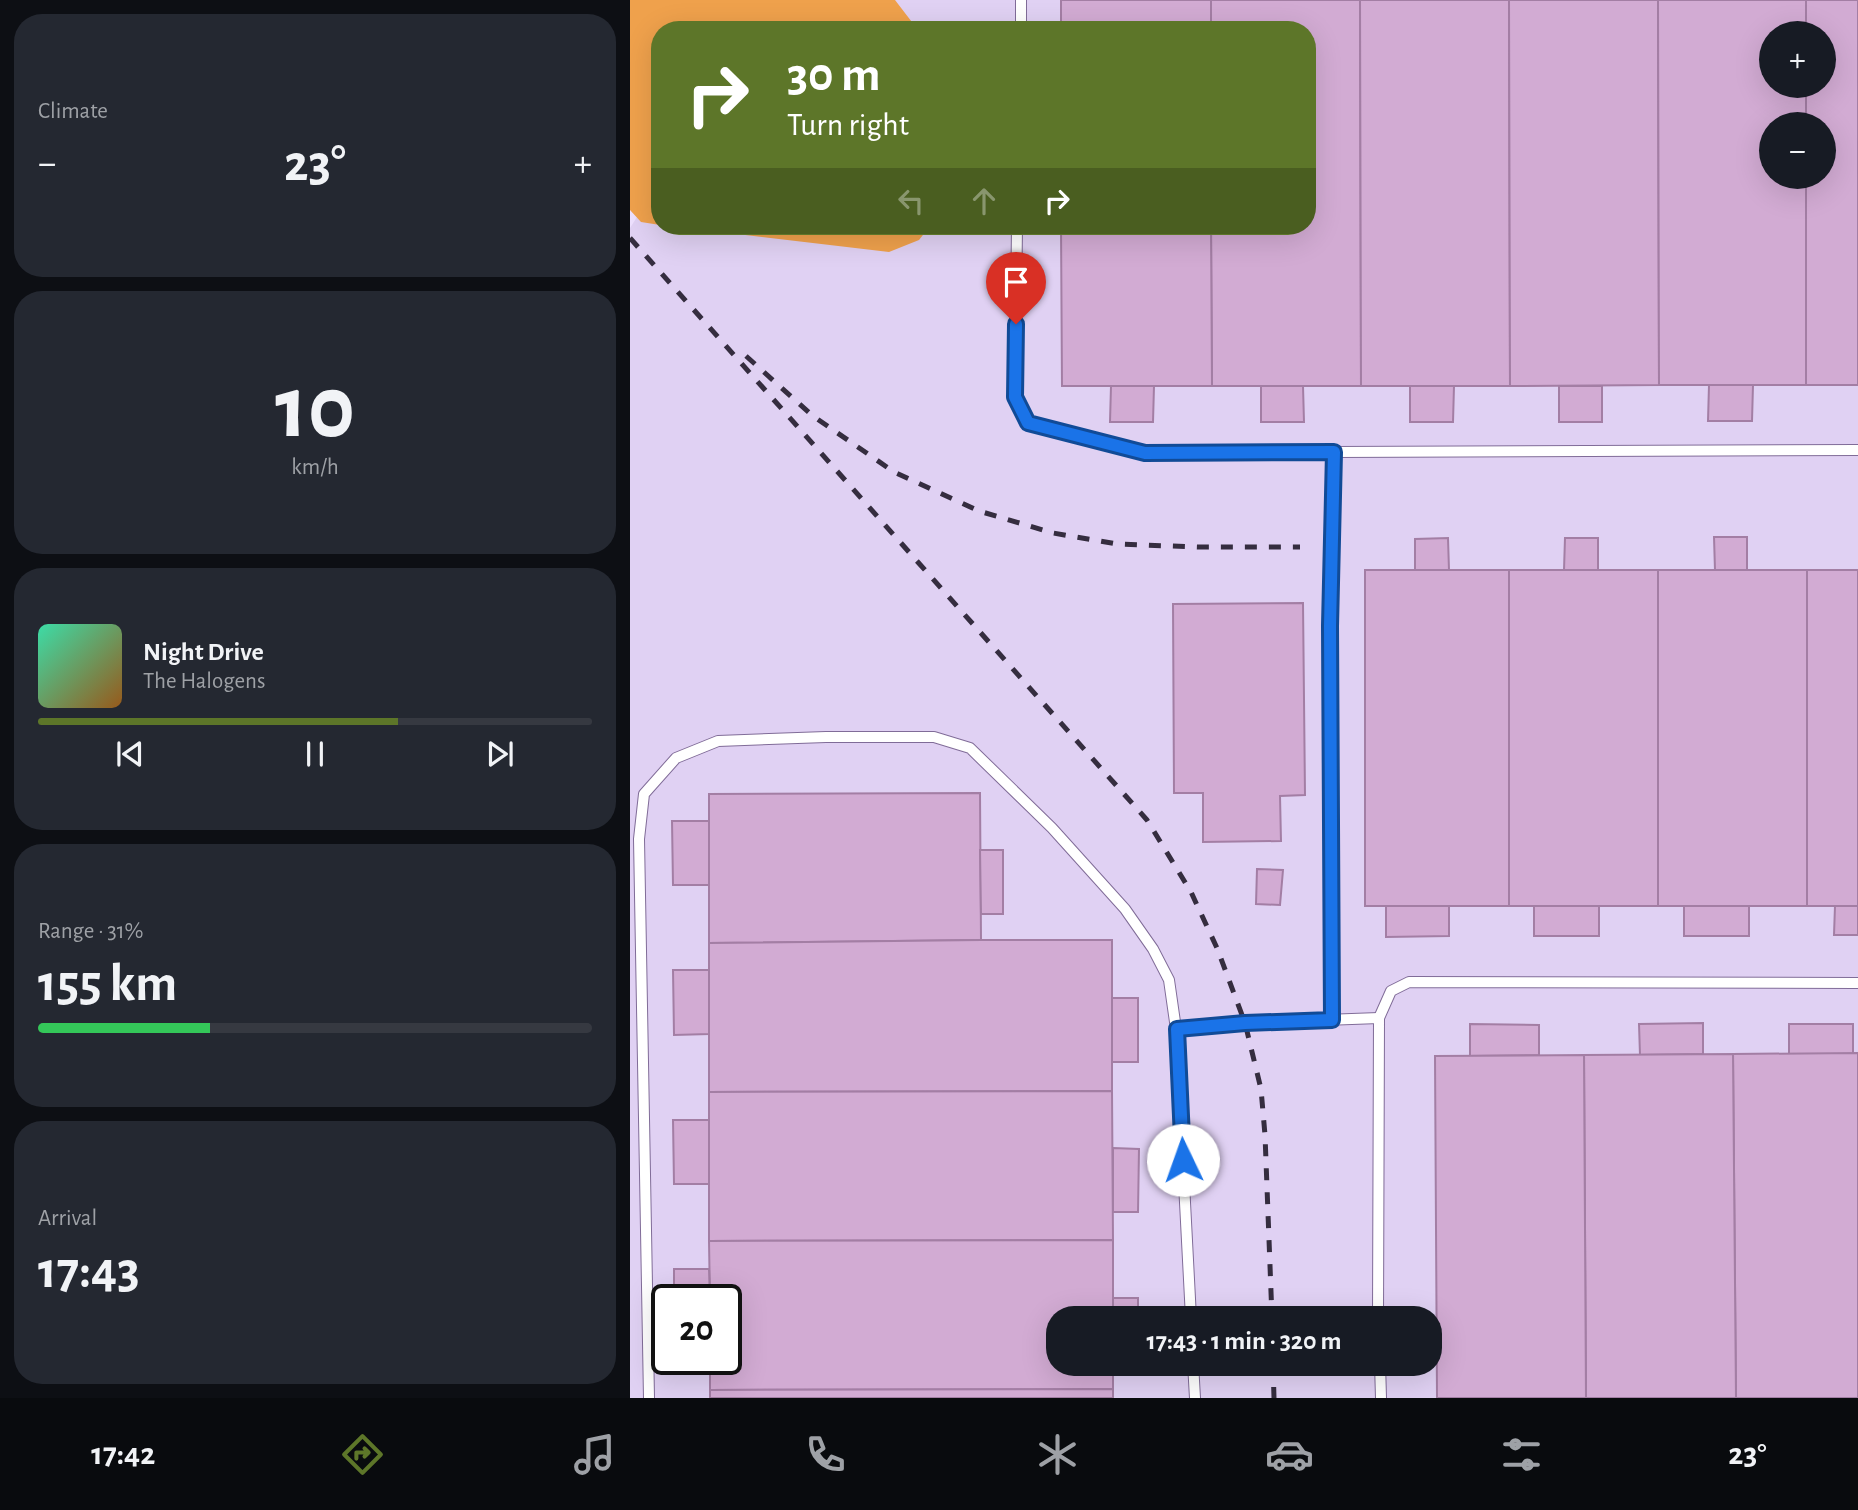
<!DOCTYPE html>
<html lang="en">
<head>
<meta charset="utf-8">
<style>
  :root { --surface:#171b24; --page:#242831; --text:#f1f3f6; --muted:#9ea1a6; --line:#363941; --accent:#5d7629 }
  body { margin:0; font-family:"Alegreya Sans",sans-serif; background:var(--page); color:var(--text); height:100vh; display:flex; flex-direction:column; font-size:26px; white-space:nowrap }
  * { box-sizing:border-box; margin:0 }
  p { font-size:23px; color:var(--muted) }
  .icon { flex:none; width:38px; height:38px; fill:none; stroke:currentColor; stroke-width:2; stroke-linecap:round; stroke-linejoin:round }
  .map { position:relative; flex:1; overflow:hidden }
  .side { display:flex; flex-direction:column; gap:14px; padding:14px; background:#0d0f14; width:630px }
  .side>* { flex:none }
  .guide { position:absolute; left:21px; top:21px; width:665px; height:214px; border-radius:28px; box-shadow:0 7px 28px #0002; background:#5d7629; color:#fff; overflow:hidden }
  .controls { position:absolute; left:1129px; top:21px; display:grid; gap:14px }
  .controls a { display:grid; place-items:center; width:77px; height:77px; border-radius:50%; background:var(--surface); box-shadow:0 7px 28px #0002; font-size:35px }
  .speed { position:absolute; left:21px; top:1284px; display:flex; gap:14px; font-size:35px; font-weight:700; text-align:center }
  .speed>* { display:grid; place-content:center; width:91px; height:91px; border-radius:50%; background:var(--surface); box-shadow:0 7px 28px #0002; line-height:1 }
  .speed .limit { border:4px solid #111; border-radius:10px; background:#fff; color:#111 }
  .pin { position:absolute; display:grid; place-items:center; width:60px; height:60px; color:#fff; margin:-72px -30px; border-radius:50% 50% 50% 0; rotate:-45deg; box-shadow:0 0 7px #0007 }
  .pin .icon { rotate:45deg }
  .me { position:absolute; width:77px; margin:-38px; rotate:357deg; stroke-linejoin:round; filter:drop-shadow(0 0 5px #0008) }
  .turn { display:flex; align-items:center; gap:24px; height:147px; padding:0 21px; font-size:32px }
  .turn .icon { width:91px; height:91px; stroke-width:2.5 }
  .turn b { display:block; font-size:49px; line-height:60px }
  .lanes { display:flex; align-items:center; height:66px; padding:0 21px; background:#0003; justify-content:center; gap:35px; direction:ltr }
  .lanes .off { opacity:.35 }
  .big { font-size:52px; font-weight:700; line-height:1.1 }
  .side .widget { flex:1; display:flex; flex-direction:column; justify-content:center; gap:10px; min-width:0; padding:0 24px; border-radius:28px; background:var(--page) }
  .side .dial { align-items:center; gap:0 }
  .dial b { font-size:91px; line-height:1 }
  .song { display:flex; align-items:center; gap:21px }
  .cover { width:84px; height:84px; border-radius:10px; background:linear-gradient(135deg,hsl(160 70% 55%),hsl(30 70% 35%)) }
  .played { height:7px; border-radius:4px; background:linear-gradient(90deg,var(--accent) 65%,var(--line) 65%) }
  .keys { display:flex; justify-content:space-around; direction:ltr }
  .heat { display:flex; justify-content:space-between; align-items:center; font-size:38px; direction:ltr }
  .charge { height:10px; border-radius:5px; background:linear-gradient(90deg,#34c759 31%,var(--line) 0) }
  .trip { position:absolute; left:416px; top:1306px; width:396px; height:70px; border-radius:28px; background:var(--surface); box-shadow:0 7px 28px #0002; font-weight:700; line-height:70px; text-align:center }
  .dock { display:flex; height:112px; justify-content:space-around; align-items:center; background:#090b0e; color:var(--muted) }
  .dock .icon { width:49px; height:49px }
  .dock .current { color:var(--accent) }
  .dock b { font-size:32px; color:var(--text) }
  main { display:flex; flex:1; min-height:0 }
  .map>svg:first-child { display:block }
  .built { fill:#e0d1f3; fill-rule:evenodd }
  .green { fill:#efa14c }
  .building { fill:#d2abd3; stroke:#a37ea4; stroke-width:2 }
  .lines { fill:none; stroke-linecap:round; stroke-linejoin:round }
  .lane-casing { stroke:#806c98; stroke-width:12 }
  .lane { stroke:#fff; stroke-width:10 }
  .rail { stroke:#352d3f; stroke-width:5; stroke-dasharray:12 12; stroke-linecap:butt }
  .route-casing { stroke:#114b97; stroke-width:18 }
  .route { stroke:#1a73e8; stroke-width:12 }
</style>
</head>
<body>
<main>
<section class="side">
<div class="widget"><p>Climate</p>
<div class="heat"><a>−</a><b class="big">23°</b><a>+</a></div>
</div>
<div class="widget dial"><b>10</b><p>km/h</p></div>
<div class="widget">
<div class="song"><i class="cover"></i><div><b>Night Drive</b><p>The Halogens</p></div></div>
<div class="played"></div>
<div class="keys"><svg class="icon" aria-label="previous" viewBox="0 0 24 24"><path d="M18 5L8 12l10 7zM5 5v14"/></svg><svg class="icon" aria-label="pause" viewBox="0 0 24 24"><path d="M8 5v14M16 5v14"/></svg><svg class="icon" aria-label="next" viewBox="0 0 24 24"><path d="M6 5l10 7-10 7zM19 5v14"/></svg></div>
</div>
<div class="widget"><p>Range · 31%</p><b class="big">155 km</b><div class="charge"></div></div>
<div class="widget"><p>Arrival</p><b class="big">17:43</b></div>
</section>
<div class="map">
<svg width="1228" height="1398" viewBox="0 0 1228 1398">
  <rect width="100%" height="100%" fill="#ede0fe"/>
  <path class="built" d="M143 0H1228V1398H0V228L30 181V226H677V30H124ZM1141 33H1194V86H1141ZM1141 124H1194V177H1141ZM37 1300H96V1360H37ZM429 1318H800V1363H429Z"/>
  <g class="green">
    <path d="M0 0H265L288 30H30V225L11 222 0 210Z"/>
    <path d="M40 226H300L289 240 259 252Z"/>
  </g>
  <g class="building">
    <rect x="431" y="0" width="150" height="30"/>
    <path d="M581 0H730L731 386H582L581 226H677V30H581Z"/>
    <path d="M730 0H879L880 386H731Z"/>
    <path d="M879 0H1028L1029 385 880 386Z"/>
    <path d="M1028 0H1176V33H1141V86H1176V124H1141V177H1176V385H1029Z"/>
    <path d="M1176 0H1228V385H1176V177H1194V124H1176V86H1194V33H1176Z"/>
    <path d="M431 226H581L582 386H432Z"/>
    <path d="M1079 385H1123L1122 421H1078Z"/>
    <path d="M481 386H524L523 422H480Z"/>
    <path d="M631 386H673L674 422H631Z"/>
    <path d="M780 386H824L823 422H780Z"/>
    <rect x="929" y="386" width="43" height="36"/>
    <path d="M1084 537H1117V570H1085Z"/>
    <path d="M818 538 819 570H785V539Z"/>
    <path d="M935 538H968V570H934Z"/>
    <rect x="735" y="570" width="144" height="336"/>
    <rect x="879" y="570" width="149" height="336"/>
    <rect x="1028" y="570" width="149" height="336"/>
    <rect x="1177" y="570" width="51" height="336"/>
    <path d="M673 603 675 795 650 796 651 841 573 842V793H544L543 604Z"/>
    <path d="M350 793 351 940 79 943V794Z"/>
    <path d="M42 821H79V885H43Z"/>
    <path d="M350 850H373V914H351Z"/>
    <path d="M627 869 653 870 650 905 626 904Z"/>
    <path d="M756 906H819V936L756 937Z"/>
    <rect x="904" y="906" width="65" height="30"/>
    <rect x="1054" y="906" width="65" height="30"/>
    <path d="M1205 906H1228V935H1204Z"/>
    <path d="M351 940H482V1091L79 1092V943Z"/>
    <path d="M43 970H79V1034L44 1035Z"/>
    <rect x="482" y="998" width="26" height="64"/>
    <path d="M1073 1023V1054L1010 1055 1009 1024Z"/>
    <path d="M840 1024 909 1025V1055L840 1056Z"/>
    <rect x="1159" y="1024" width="64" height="30"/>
    <path d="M1228 1053V1398H1106L1103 1054Z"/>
    <path d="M1103 1054 1106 1398H956L954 1055Z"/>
    <path d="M954 1055 956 1398H807L805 1056Z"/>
    <path d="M482 1091 483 1240 79 1241V1092Z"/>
    <path d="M43 1120H79V1184H44Z"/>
    <path d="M483 1148 509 1149 508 1212H483Z"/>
    <path d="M483 1240V1318H429V1363H483V1389L80 1390V1360H96V1300H80L79 1241Z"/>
    <path d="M44 1269H79L80 1300H44Z"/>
    <rect x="483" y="1298" width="25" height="20"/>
    <path d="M483 1389V1398H80V1390Z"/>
  </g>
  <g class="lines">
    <defs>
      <g id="lane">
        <path d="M391 30V0"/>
        <path d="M387 226 385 397 398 423 515 454 704 452 700 626 702 1020"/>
        <path d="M704 452 1228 450"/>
        <path d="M749 1018 761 991 779 982 1228 983"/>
        <path d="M546 1029 615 1023 749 1018 748 1318"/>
        <path d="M563 1363 565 1398"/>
        <path d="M750 1363 751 1398"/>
        <path d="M19 1398 9 839 14 794 46 758 88 741 196 737H304L340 748 422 828 495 909 523 949 539 980 546 1029 561 1318"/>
      </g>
    </defs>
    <use href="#lane" class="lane-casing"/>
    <use href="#lane" class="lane"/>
    <g class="rail">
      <path d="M0 238 517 820 561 892 587 948 615 1023 631 1089 635 1135 642 1318"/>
      <path d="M116 356 183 416 264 472 349 511 423 533 487 544 567 547H670"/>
      <path d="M643 1363 644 1398"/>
    </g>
  </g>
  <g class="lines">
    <defs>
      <path id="route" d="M386 324 385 397 398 423 515 453 704 452 700 626 702 1020 615 1023 547 1029 553 1160"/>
    </defs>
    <use href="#route" class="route-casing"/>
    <use href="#route" class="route"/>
  </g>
</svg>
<div class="controls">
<a>+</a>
<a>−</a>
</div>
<div class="speed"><div class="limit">20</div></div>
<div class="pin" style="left:386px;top:324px;background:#d93025"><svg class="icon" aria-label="arrive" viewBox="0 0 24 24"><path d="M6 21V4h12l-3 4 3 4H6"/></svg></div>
<svg class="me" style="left:553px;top:1160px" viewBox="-20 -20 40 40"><circle r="19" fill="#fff"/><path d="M0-13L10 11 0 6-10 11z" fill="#1a73e8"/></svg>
<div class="trip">17:43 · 1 min · 320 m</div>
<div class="guide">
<div class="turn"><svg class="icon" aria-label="right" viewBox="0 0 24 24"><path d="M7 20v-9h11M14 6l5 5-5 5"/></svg><div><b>30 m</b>Turn right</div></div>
<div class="lanes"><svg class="icon off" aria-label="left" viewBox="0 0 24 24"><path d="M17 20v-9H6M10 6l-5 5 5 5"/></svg><svg class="icon off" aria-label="ahead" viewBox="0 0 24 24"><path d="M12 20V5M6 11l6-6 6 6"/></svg><svg class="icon" aria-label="right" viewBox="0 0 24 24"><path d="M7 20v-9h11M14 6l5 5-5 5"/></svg></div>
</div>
</div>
</main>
<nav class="dock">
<b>17:42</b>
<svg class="icon current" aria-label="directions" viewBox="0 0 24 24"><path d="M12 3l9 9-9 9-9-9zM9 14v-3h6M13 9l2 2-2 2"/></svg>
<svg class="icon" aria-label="music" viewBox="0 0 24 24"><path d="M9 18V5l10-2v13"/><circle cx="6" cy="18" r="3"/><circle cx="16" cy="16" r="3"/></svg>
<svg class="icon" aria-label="phone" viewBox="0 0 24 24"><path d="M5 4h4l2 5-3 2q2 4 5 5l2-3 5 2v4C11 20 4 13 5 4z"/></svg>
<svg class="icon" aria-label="climate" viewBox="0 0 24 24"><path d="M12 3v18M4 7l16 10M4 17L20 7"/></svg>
<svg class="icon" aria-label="car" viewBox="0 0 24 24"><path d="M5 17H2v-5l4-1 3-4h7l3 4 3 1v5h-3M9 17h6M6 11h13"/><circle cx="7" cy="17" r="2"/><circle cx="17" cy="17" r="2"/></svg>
<svg class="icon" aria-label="filters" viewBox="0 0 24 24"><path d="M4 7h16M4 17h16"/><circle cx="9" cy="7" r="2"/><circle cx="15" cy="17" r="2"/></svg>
<b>23°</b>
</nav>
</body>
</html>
